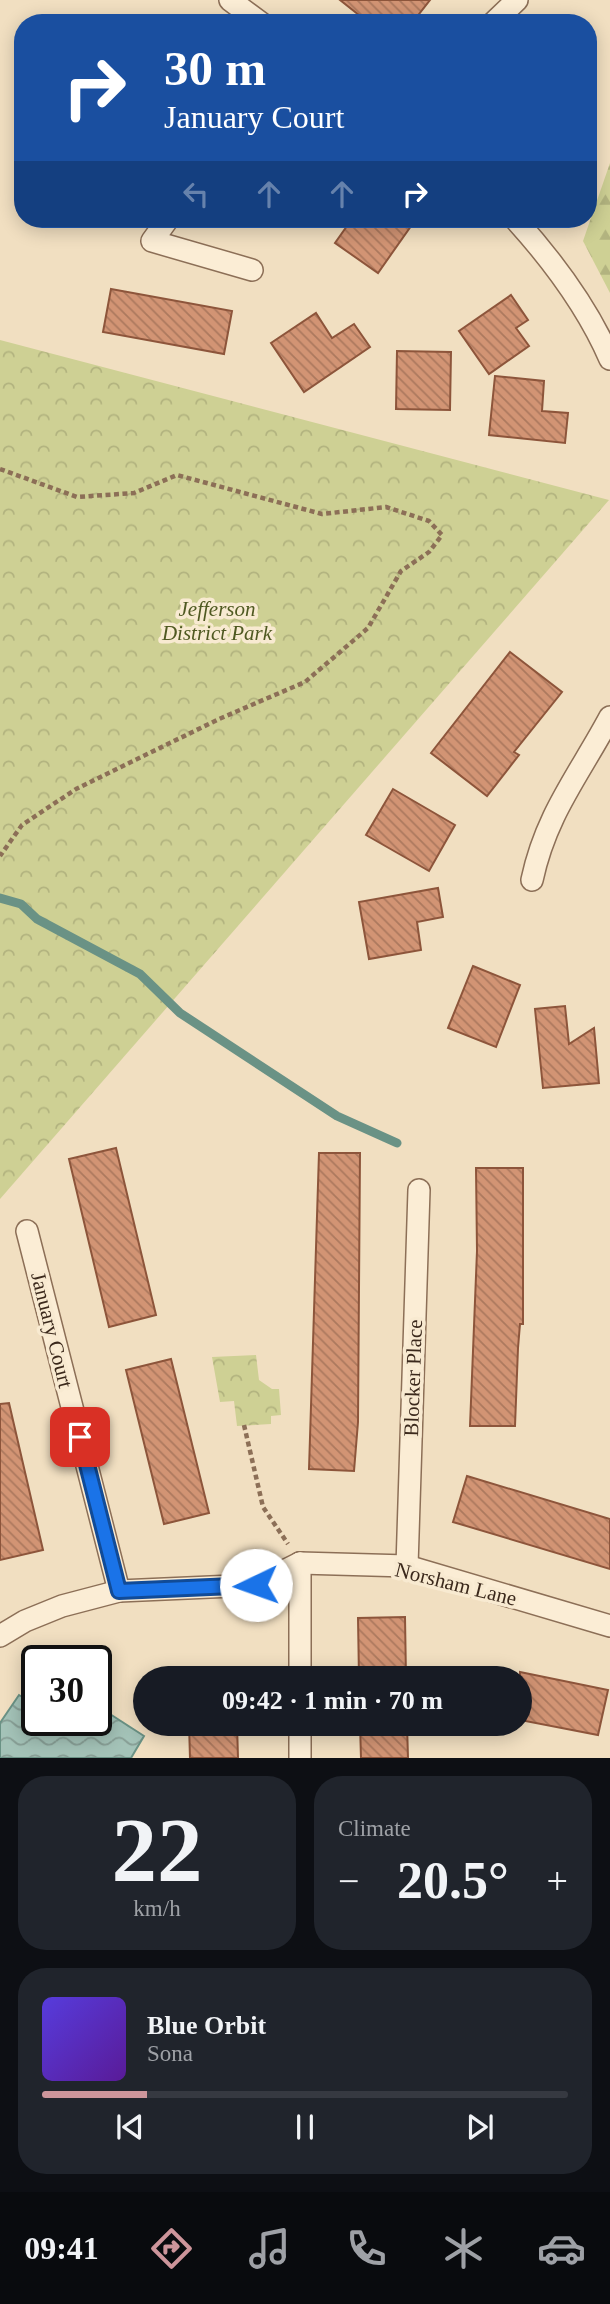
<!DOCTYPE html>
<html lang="en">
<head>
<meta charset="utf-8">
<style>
  :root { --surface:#171b24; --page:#20242c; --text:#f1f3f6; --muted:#9ea1a6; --line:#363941; --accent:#cd959b }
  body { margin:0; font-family:"Times New Roman",serif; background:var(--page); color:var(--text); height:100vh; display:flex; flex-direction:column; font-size:26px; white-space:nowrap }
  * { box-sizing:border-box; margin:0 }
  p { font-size:23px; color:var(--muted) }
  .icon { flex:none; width:38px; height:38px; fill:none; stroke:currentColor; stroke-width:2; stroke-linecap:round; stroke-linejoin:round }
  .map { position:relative; height:1758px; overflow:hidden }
  .side { display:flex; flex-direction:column; gap:18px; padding:18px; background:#0d0f14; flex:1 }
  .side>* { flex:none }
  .hud { position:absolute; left:14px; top:14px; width:583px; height:214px; border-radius:28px; box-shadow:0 4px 18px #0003; background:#1a4fa0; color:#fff; overflow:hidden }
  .speed { position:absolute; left:21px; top:1645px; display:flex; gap:14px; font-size:35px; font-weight:700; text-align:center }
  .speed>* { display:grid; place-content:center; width:91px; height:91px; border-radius:50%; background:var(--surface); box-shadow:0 4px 18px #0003; line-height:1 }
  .speed .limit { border:4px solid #111; border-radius:10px; background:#fff; color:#111 }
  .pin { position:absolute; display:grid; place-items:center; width:60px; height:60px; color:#fff; margin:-30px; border-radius:14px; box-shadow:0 4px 10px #0006 }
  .me { position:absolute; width:77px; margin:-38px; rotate:267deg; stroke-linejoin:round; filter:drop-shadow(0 0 5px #0008) }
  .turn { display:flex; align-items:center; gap:24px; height:147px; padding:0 35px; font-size:32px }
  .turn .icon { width:91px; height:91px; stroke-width:2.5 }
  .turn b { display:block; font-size:49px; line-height:60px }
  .lanes { display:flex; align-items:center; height:66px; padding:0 35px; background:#0003; justify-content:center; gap:35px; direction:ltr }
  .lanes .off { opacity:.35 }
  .big { font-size:52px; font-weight:600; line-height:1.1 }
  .side .widget { flex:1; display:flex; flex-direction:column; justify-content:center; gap:10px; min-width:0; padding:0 24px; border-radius:28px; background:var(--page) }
  .side .dial { align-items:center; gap:0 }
  .dial b { font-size:91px; line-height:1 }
  .song { display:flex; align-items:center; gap:21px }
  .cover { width:84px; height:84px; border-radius:10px; background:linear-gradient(135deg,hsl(250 70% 55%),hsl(270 70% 35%)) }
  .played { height:7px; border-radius:4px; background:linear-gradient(90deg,var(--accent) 20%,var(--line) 20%) }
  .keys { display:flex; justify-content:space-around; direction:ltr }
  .heat { display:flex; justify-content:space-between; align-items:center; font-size:38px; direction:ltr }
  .side .tiles { flex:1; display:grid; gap:18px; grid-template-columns:1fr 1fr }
  .widget:last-child { grid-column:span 2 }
  .trip { position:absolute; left:133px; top:1666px; width:399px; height:70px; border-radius:35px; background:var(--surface); box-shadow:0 4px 18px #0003; font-weight:600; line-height:70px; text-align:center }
  .tab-bar { display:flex; height:112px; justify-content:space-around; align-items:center; background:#090b0e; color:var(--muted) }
  .tab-bar .icon { width:49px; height:49px }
  .tab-bar .active { color:var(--accent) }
  .tab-bar b { font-size:32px; color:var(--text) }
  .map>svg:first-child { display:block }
  .forest { fill:url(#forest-firs) }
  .park { fill:url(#park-crowns) }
  .water { fill:url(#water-waves); stroke:#6a9285; stroke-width:2 }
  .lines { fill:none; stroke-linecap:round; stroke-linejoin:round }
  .stream { stroke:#6a9285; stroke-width:9 }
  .building { fill:url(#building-back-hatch); stroke:#8d553b; stroke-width:2 }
  .street-casing { stroke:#8c6f57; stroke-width:24 }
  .path { stroke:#8c6f57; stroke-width:4.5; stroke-dasharray:5 3.5; stroke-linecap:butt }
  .street { stroke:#fbedd5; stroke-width:21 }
  .route-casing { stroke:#114b97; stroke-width:18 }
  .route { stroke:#1a73e8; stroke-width:12 }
  .labels { text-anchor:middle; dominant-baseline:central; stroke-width:7; stroke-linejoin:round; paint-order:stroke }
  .park-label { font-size:21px; font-style:italic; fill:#4f5921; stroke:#f8ead1 }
  .street-label { font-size:21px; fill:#3b291c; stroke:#f8ead1 }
</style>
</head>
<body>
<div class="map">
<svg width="610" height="1758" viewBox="0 0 610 1758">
  <defs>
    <pattern id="forest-firs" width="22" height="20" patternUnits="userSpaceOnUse" patternTransform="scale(1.75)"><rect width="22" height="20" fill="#ced094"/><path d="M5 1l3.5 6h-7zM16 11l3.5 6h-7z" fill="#b2b37f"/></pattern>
    <pattern id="park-crowns" width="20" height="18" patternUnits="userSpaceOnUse" patternTransform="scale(1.75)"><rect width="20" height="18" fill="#ced094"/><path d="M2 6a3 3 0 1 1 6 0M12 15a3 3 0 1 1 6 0" fill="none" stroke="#b2b37f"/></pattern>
    <pattern id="water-waves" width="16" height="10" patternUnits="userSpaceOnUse" patternTransform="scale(1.75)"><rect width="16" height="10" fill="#a4c3b8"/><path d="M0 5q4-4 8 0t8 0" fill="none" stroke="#879e95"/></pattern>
    <pattern id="building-back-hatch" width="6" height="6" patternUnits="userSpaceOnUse" patternTransform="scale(1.75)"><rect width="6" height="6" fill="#d29474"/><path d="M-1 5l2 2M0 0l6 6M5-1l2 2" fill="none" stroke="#ac795e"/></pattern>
  </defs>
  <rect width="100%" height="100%" fill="#f1dfc1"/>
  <path class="forest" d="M610 163V293L583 241Z"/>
  <g class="park">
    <path d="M0 340 609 500 0 1199Z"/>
    <path d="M256 1355 259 1380 272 1389H279L281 1415 271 1416V1424L237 1426 234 1401 220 1402 212 1357Z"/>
  </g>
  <path class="water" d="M19 1695 37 1706V1720H61L75 1729 81 1720H96V1705L144 1736 131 1758H0V1723Z"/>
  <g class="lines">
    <path class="stream" d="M0 898 21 904 37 919 140 974 180 1013 337 1116 397 1143"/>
  </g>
  <g class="building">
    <path d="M340 0H430L412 23H369Z"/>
    <path d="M352 219H416L378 273 335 243Z"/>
    <path d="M111 289 232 311 224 354 103 332Z"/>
    <path d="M511 295 528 320 516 328 529 346 489 374 459 331Z"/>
    <path d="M316 313 332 338 354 324 370 347 304 392 271 343Z"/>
    <path d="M397 351 451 352 450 410 396 409Z"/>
    <path d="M495 376 544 381 542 411 568 413 565 443 489 435Z"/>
    <path d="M510 652 562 692 514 752 519 755 487 796 431 753Z"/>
    <path d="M393 789 455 825 429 871 366 835Z"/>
    <path d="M438 888 443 917 417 922 421 950 369 959 359 902Z"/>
    <path d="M473 966 520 985 496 1047 448 1028Z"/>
    <path d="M565 1006 569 1044 594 1028 599 1083 543 1088 535 1009Z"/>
    <path d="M116 1148 156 1315 109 1327 69 1159Z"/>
    <path d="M319 1153H360L358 1422 354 1471 309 1469Z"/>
    <path d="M476 1168H523V1324H520L518 1348 515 1426H470L477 1251Z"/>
    <path d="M171 1359 209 1513 164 1524 126 1370Z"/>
    <path d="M9 1403 43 1550 0 1560V1404Z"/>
    <path d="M467 1476 610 1519V1569L453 1522Z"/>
    <path d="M405 1617 406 1678H359L358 1618Z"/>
    <path d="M520 1672 608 1690 598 1735 520 1720Z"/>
    <path d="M189 1724H237L238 1758H190Z"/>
    <path d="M360 1724H407L408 1758H361Z"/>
  </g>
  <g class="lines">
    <defs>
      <g id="street">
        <path d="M230 0 261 23"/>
        <path d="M493 23 517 0"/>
        <path d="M168 219 152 241 252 270"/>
        <path d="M515 219C553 261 587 306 610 359"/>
        <path d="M532 880C546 814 579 775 610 717"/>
        <path d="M27 1231 119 1591"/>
        <path d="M300 1563 407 1566 610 1626"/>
        <path d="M300 1563V1678"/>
        <path d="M407 1566 419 1190"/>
        <path d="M0 1636 25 1621 62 1606 119 1591 256 1585 300 1563"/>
        <path d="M300 1724V1758"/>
      </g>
    </defs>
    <use href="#street" class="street-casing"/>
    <g class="path">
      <path d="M0 469 77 497 134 493 177 475 322 514 386 507 429 521 442 535 429 552 401 571 368 628 305 682 219 719 76 789 22 825 0 856"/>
      <path d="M244 1425 263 1507 288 1544"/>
    </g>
    <use href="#street" class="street"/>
  </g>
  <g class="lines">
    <defs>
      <path id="route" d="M80 1437 119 1591 256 1585"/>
    </defs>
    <use href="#route" class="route-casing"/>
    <use href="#route" class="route"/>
  </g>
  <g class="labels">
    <g class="park-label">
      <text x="217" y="609">Jefferson<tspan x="217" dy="24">District Park</tspan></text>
    </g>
    <g class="street-label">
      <text transform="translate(52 1330) rotate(76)">January Court</text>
      <text transform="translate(413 1378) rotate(-88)">Blocker Place</text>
      <text transform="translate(456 1584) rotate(14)">Norsham Lane</text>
    </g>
  </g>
</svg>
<div class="speed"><div class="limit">30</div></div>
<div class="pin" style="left:80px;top:1437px;background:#d93025"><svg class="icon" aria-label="arrive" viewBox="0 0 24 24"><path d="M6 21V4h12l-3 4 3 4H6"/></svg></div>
<svg class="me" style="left:256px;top:1585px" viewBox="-20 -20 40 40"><circle r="19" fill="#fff"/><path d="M0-13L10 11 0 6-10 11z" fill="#1a73e8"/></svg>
<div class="trip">09:42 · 1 min · 70 m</div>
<div class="hud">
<div class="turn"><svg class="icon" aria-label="right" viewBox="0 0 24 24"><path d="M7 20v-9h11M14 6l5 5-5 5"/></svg><div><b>30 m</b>January Court</div></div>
<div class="lanes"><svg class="icon off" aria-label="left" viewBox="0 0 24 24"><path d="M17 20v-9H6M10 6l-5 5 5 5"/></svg><svg class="icon off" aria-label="ahead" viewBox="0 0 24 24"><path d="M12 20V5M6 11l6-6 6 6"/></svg><svg class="icon off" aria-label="ahead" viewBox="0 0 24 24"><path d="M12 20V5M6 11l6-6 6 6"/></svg><svg class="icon" aria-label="right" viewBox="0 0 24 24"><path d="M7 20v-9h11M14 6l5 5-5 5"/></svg></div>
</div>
</div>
<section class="side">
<div class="tiles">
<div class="widget dial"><b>22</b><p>km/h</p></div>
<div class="widget"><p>Climate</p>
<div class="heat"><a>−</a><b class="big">20.5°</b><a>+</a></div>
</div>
<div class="widget">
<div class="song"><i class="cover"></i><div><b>Blue Orbit</b><p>Sona</p></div></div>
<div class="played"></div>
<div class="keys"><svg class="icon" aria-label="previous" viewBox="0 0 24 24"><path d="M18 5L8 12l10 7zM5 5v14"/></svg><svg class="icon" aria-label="pause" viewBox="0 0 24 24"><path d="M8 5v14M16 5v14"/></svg><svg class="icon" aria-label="next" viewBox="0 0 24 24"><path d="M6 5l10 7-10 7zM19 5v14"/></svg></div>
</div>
</div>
</section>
<nav class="tab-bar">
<b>09:41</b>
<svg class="icon active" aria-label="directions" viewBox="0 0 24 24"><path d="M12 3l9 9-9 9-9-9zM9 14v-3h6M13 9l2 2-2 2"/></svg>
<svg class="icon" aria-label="music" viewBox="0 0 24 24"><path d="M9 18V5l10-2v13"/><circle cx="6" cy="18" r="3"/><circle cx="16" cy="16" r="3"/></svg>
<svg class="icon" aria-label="phone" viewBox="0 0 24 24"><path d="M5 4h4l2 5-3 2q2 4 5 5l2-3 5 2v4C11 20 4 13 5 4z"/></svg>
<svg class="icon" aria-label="climate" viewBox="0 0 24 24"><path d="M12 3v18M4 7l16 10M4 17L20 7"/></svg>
<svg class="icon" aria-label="car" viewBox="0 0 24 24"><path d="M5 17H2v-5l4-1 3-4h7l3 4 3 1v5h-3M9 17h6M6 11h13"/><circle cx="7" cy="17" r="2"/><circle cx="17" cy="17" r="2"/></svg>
</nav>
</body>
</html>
